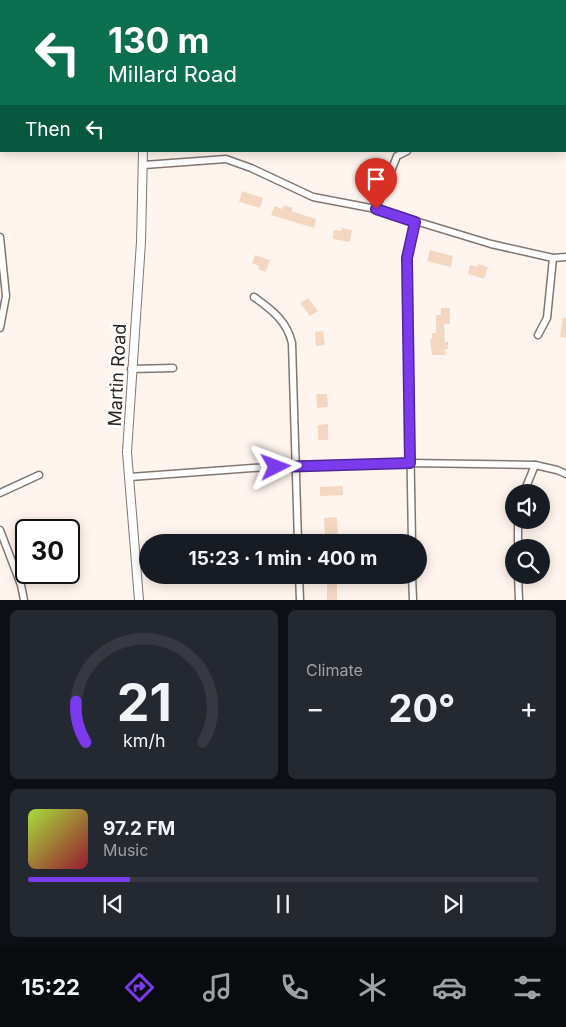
<!DOCTYPE html>
<html lang="en">
<head>
<meta charset="utf-8">
<style>
  :root { --surface:#171b24; --page:#242831; --text:#f1f3f6; --muted:#9ea1a6; --line:#363941; --accent:#7c3aed }
  body { margin:0; font-family:Inter,sans-serif; background:var(--page); color:var(--text); height:100vh; display:flex; flex-direction:column; font-size:19px; white-space:nowrap }
  * { box-sizing:border-box; margin:0 }
  p { font-size:16px; color:var(--muted) }
  .icon { flex:none; width:28px; height:28px; fill:none; stroke:currentColor; stroke-width:2; stroke-linecap:round; stroke-linejoin:round }
  .map { position:relative; height:600px; overflow:hidden }
  .side { display:flex; flex-direction:column; gap:10px; padding:10px; background:#0d0f14; flex:1 }
  .side>* { flex:none }
  .banner { position:absolute; left:0px; top:0px; width:566px; height:152px; box-shadow:0 2px 12px #0003; background:#0b6e4f; color:#fff; overflow:hidden }
  .buttons { position:absolute; left:505px; top:484px; display:grid; gap:10px }
  .buttons a { display:grid; place-items:center; width:45px; height:45px; border-radius:50%; background:var(--surface); box-shadow:0 2px 12px #0003; font-size:25px }
  .speed { position:absolute; left:15px; top:519px; display:flex; gap:10px; font-size:25px; font-weight:700; text-align:center }
  .speed>* { display:grid; place-content:center; width:65px; height:65px; border-radius:50%; background:var(--surface); box-shadow:0 2px 12px #0003; line-height:1 }
  .speed .limit { border:2px solid #111; border-radius:8px; background:#fff; color:#111 }
  .pin { position:absolute; display:grid; place-items:center; width:42px; height:42px; color:#fff; margin:-51px -21px; border-radius:50% 50% 50% 0; rotate:-45deg; box-shadow:0 0 5px #0007 }
  .pin .icon { rotate:45deg }
  .me { position:absolute; width:55px; margin:-28px; rotate:87deg; stroke-linejoin:round; filter:drop-shadow(0 0 4px #0008) }
  .turn { display:flex; align-items:center; gap:18px; height:105px; padding:0 25px; font-size:22px }
  .turn .icon { width:65px; height:65px; stroke-width:2.5 }
  .turn b { display:block; font-size:35px; line-height:42px }
  .then { display:flex; align-items:center; height:48px; padding:0 25px; background:#0003; gap:10px; font-size:19px }
  .big { font-size:38px; font-weight:700; line-height:1.1 }
  .side .widget { flex:1; display:flex; flex-direction:column; justify-content:center; gap:8px; min-width:0; padding:0 18px; border-radius:8px; background:var(--page) }
  .side .dial { align-items:center; gap:0 }
  .dial svg { height:130px; overflow:visible; fill:none; stroke:var(--line); stroke-width:7; stroke-linecap:round; text-anchor:middle }
  .dial text { fill:var(--text); stroke:none }
  .song { display:flex; align-items:center; gap:15px }
  .cover { width:60px; height:60px; border-radius:8px; background:linear-gradient(135deg,hsl(80 70% 55%),hsl(350 70% 35%)) }
  .played { height:5px; border-radius:2px; background:linear-gradient(90deg,var(--accent) 20%,var(--line) 20%) }
  .keys { display:flex; justify-content:space-around; direction:ltr }
  .heat { display:flex; justify-content:space-between; align-items:center; font-size:28px; direction:ltr }
  .side .tiles { flex:1; display:grid; gap:10px; grid-template-columns:1fr 1fr }
  .widget:last-child { grid-column:span 2 }
  .trip { position:absolute; left:139px; top:534px; width:288px; height:50px; border-radius:25px; background:var(--surface); box-shadow:0 2px 12px #0003; font-weight:700; line-height:50px; text-align:center }
  .tabs { display:flex; height:80px; justify-content:space-around; align-items:center; background:#090b0e; color:var(--muted) }
  .tabs .icon { width:35px; height:35px }
  .tabs .current { color:var(--accent) }
  .tabs b { font-size:22px; color:var(--text) }
  .map>svg:first-child { display:block }
  .building { fill:#f4d7c1 }
  .lines { fill:none; stroke-linecap:round; stroke-linejoin:round }
  .minor-casing { stroke:#827770; stroke-width:9 }
  .tertiary-casing { stroke:#827770; stroke-width:10 }
  .minor { stroke:#fff; stroke-width:6 }
  .tertiary { stroke:#fff; stroke-width:8 }
  .route-casing { stroke:#51269a; stroke-width:12 }
  .route { stroke:#7c3aed; stroke-width:9 }
  .labels { text-anchor:middle; dominant-baseline:central; stroke-width:5; stroke-linejoin:round; paint-order:stroke }
  .street-label { font-size:18px; fill:#282421; stroke:#fff }
</style>
</head>
<body>
<div class="map">
<svg width="566" height="600" viewBox="0 0 566 600">
  <rect width="100%" height="100%" fill="#fff5ee"/>
  <g class="building">
    <path d="M242 191 263 198 260 208 239 202Z"/>
    <path d="M284 205 293 208 291 211 316 219 314 228 271 215 275 206 282 209Z"/>
    <path d="M342 228 352 230 350 242 333 239 334 230 341 231Z"/>
    <path d="M430 250 453 256 451 267 427 261Z"/>
    <path d="M255 255 270 260 266 272 258 269 259 266 252 263Z"/>
    <path d="M478 264 488 267 484 279 468 274 470 265 478 267Z"/>
    <path d="M308 298 318 311 310 316 300 303Z"/>
    <path d="M441 308H450V324H444L445 342H448V349H445V355H432L430 339H432V333H436V315H441Z"/>
    <path d="M563 317 566 318V338L560 337Z"/>
    <path d="M323 331 325 345 316 346 315 332Z"/>
    <path d="M316 394H327L328 407 317 408Z"/>
    <path d="M328 424V440H318V425Z"/>
    <path d="M343 486V495L320 496V487Z"/>
    <path d="M337 517 338 537H325L324 518Z"/>
    <rect x="327" y="583" width="10" height="17"/>
  </g>
  <g class="lines">
    <defs>
      <g id="minor">
        <path d="M144 165 226 159 251 168 313 197 376 209 491 244 553 258 566 257"/>
        <path d="M376 209 397 156 407 151"/>
        <path d="M0 237 6 296 0 328"/>
        <path d="M254 297C272 310 287 321 292 343L298 542"/>
        <path d="M538 335 547 318 553 258"/>
        <path d="M131 369 173 368"/>
        <path d="M130 477 294 465 410 463 535 465 557 470 566 474"/>
        <path d="M524 492 535 465"/>
        <path d="M0 493 39 475"/>
        <path d="M0 530 21 585 24 600"/>
        <path d="M412 542 407 258 415 222"/>
        <path d="M518 548V520"/>
        <path d="M299 575 300 600"/>
        <path d="M412 575 413 600"/>
        <path d="M518 575 519 600"/>
      </g>
      <g id="tertiary">
        <path d="M141 0 142 1"/>
        <path d="M139 600 127 452 141 242 143 151"/>
      </g>
    </defs>
    <use href="#minor" class="minor-casing"/>
    <use href="#tertiary" class="tertiary-casing"/>
    <use href="#minor" class="minor"/>
    <use href="#tertiary" class="tertiary"/>
  </g>
  <g class="lines">
    <defs>
      <path id="route" d="M276 467 410 463 407 258 415 222 376 209"/>
    </defs>
    <use href="#route" class="route-casing"/>
    <use href="#route" class="route"/>
  </g>
  <g class="labels">
    <g class="street-label">
      <text transform="translate(117 375) rotate(-87)">Martin Road</text>
    </g>
  </g>
</svg>
<div class="buttons">
<a><svg class="icon" aria-label="sound" viewBox="0 0 24 24"><path d="M4 9h4l5-4v14l-5-4H4zM17 9q2 3 0 6"/></svg></a>
<a><svg class="icon" aria-label="search" viewBox="0 0 24 24"><circle cx="10" cy="10" r="6"/><path d="M15 15l6 6"/></svg></a>
</div>
<div class="speed"><div class="limit">30</div></div>
<div class="pin" style="left:376px;top:209px;background:#d93025"><svg class="icon" aria-label="arrive" viewBox="0 0 24 24"><path d="M6 21V4h12l-3 4 3 4H6"/></svg></div>
<svg class="me" style="left:276px;top:467px" viewBox="-20 -20 40 40"><path d="M0-17L14 15 0 8-14 15z" fill="#7c3aed" stroke="#fff" stroke-width="4"/></svg>
<div class="trip">15:23 · 1 min · 400 m</div>
<div class="banner">
<div class="turn"><svg class="icon" aria-label="left" viewBox="0 0 24 24"><path d="M17 20v-9H6M10 6l-5 5 5 5"/></svg><div><b>130 m</b>Millard Road</div></div>
<div class="then">Then<svg class="icon" aria-label="left" viewBox="0 0 24 24"><path d="M17 20v-9H6M10 6l-5 5 5 5"/></svg></div>
</div>
</div>
<section class="side">
<div class="tiles">
<div class="widget dial"><svg viewBox="0 0 100 80">
<path d="M14 69A42 42 0 1 1 86 69"/>
<path d="M14 69A42 42 0 0 1 8 44" stroke="#7c3aed"/>
<text x="50" y="56" font-size="32" font-weight="700">21</text>
<text x="50" y="72" font-size="11">km/h</text>
</svg></div>
<div class="widget"><p>Climate</p>
<div class="heat"><a>−</a><b class="big">20°</b><a>+</a></div>
</div>
<div class="widget">
<div class="song"><i class="cover"></i><div><b>97.2 FM</b><p>Music</p></div></div>
<div class="played"></div>
<div class="keys"><svg class="icon" aria-label="previous" viewBox="0 0 24 24"><path d="M18 5L8 12l10 7zM5 5v14"/></svg><svg class="icon" aria-label="pause" viewBox="0 0 24 24"><path d="M8 5v14M16 5v14"/></svg><svg class="icon" aria-label="next" viewBox="0 0 24 24"><path d="M6 5l10 7-10 7zM19 5v14"/></svg></div>
</div>
</div>
</section>
<nav class="tabs">
<b>15:22</b>
<svg class="icon current" aria-label="directions" viewBox="0 0 24 24"><path d="M12 3l9 9-9 9-9-9zM9 14v-3h6M13 9l2 2-2 2"/></svg>
<svg class="icon" aria-label="music" viewBox="0 0 24 24"><path d="M9 18V5l10-2v13"/><circle cx="6" cy="18" r="3"/><circle cx="16" cy="16" r="3"/></svg>
<svg class="icon" aria-label="phone" viewBox="0 0 24 24"><path d="M5 4h4l2 5-3 2q2 4 5 5l2-3 5 2v4C11 20 4 13 5 4z"/></svg>
<svg class="icon" aria-label="climate" viewBox="0 0 24 24"><path d="M12 3v18M4 7l16 10M4 17L20 7"/></svg>
<svg class="icon" aria-label="car" viewBox="0 0 24 24"><path d="M5 17H2v-5l4-1 3-4h7l3 4 3 1v5h-3M9 17h6M6 11h13"/><circle cx="7" cy="17" r="2"/><circle cx="17" cy="17" r="2"/></svg>
<svg class="icon" aria-label="filters" viewBox="0 0 24 24"><path d="M4 7h16M4 17h16"/><circle cx="9" cy="7" r="2"/><circle cx="15" cy="17" r="2"/></svg>
</nav>
</body>
</html>
